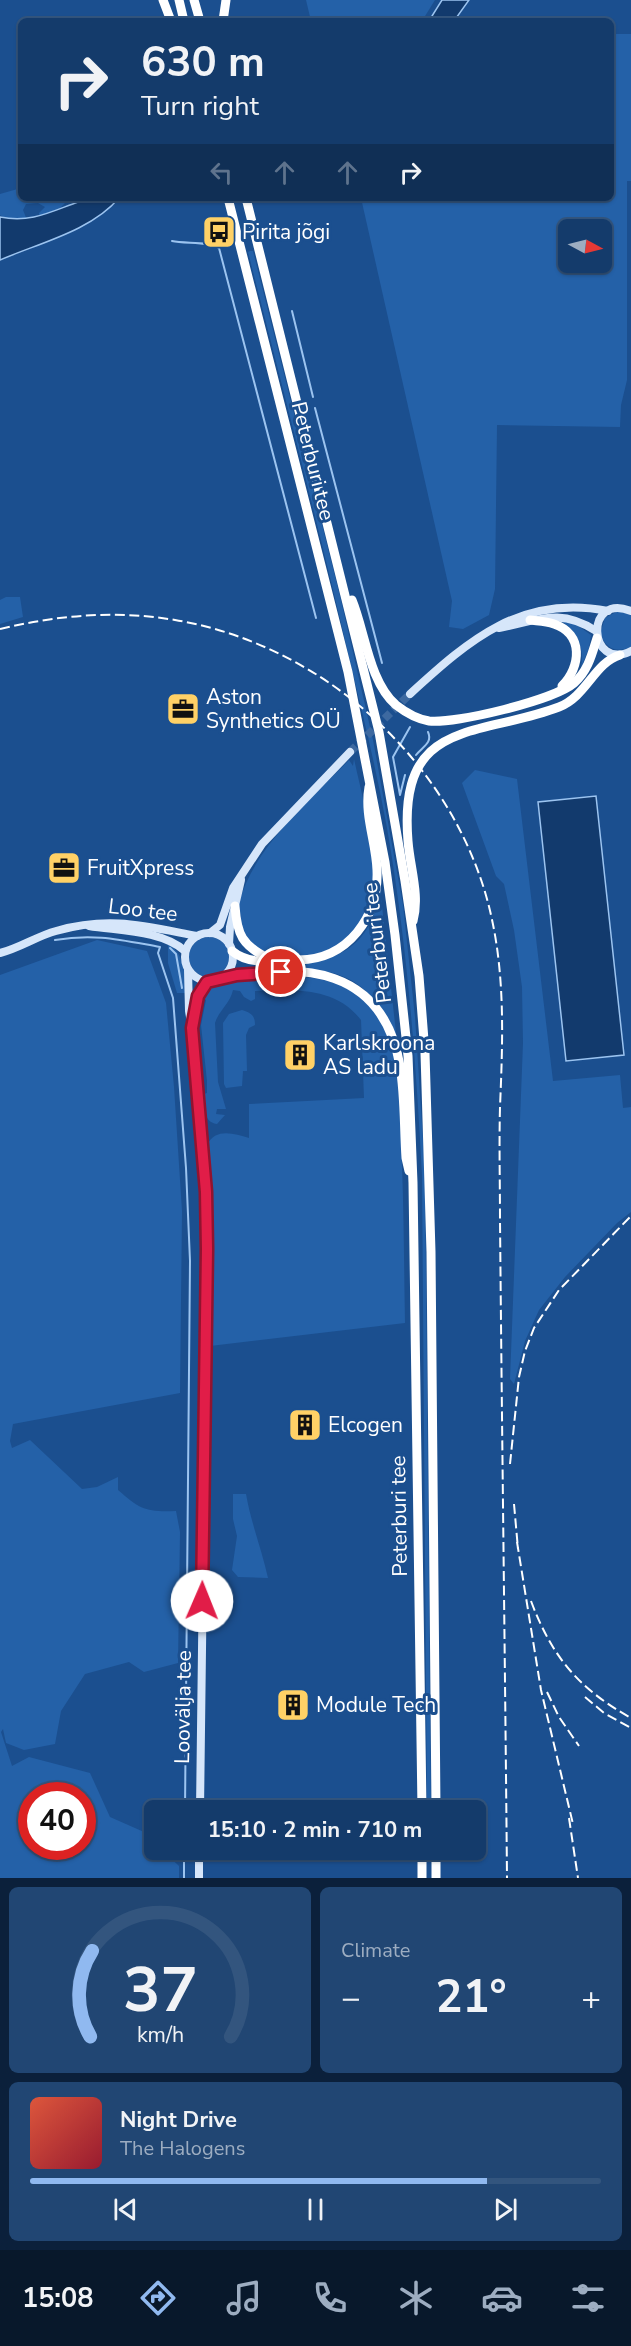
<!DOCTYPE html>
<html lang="en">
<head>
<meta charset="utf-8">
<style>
  :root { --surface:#143b6b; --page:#214673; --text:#f1f3f6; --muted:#9dadc1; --line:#33557e; --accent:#90b9f0 }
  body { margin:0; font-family:"Nunito Sans",sans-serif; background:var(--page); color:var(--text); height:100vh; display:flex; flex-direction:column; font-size:22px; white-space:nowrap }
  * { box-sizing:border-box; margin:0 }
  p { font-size:20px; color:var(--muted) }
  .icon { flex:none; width:33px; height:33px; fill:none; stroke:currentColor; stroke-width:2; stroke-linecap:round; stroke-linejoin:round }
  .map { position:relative; height:1878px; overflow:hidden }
  .side { display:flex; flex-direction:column; gap:9px; padding:9px; background:#0b203b; flex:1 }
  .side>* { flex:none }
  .top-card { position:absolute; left:18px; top:18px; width:596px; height:183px; border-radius:9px; box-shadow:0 2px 4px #0004,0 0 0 2px var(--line); background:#143b6b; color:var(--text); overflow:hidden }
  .needle { width:39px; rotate:97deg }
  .fabs { position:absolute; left:558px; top:219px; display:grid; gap:12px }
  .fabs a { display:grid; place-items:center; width:54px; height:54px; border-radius:9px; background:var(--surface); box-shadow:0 2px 4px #0004,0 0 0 2px var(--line); font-size:30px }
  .speed { position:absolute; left:18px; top:1782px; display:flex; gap:12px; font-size:30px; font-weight:700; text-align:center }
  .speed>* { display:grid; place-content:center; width:78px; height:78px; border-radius:50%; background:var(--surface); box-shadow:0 2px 4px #0004,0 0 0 2px var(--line); line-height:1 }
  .speed .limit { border:9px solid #d22; background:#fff; color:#111 }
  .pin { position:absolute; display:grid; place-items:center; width:51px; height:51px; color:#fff; margin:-26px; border:3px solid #fff; border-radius:50%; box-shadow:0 2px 6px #0007 }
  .me { position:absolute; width:66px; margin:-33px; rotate:1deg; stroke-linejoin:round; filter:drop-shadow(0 0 4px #0008) }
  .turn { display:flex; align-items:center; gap:21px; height:126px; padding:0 24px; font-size:27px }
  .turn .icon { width:78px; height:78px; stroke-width:2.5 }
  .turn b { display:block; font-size:42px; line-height:51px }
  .lanes { display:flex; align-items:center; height:57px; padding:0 24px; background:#0003; justify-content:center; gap:30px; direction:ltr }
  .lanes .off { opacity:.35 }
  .big { font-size:45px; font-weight:700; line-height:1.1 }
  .side .tile { flex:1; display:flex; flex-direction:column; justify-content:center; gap:9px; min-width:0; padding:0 21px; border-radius:9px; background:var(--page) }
  .side .dial { align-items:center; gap:0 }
  .dial svg { height:156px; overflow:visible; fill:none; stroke:var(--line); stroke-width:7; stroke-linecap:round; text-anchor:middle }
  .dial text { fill:var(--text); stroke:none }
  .song { display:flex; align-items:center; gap:18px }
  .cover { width:72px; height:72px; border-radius:9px; background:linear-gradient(135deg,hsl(10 70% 55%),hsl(350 70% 35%)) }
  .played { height:6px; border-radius:3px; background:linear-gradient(90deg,var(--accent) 80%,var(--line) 80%) }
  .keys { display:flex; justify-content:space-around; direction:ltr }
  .heat { display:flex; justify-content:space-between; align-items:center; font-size:33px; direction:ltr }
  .side .tiles { flex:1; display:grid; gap:9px; grid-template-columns:1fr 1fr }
  .tile:last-child { grid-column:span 2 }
  .trip { position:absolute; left:144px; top:1800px; width:342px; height:60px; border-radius:9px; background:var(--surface); box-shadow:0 2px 4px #0004,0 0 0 2px var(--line); font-weight:700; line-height:60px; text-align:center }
  .menu { display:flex; height:96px; justify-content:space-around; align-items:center; background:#08182b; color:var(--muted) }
  .menu .icon { width:42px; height:42px }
  .menu .selected { color:var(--accent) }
  .menu b { font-size:27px; color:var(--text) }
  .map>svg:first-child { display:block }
  .green { fill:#2461a8; fill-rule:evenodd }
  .water { fill:#123a6d; stroke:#9cc4f0; stroke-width:1.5 }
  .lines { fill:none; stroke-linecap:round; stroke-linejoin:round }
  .stream { stroke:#9cc4f0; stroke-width:2 }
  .secondary-tunnel { stroke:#3d69a0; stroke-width:8; stroke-dasharray:8 4; stroke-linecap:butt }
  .secondary { stroke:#d6e6fa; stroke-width:8 }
  .highway { stroke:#fff; stroke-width:9 }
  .rail { stroke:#fff; stroke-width:2; stroke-dasharray:10 4.5; stroke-linecap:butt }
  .route-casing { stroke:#92132f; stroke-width:15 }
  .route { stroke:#e11d48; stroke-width:10 }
  .labels { text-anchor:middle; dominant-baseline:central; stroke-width:6; stroke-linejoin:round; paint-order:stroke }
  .poi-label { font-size:21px; fill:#fff; stroke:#1b4f8f; text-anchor:start }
  .street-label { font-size:21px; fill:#fff; stroke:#1b4f8f }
</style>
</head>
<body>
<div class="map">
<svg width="631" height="1878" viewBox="0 0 631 1878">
  <rect width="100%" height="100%" fill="#1b4f8f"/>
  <g class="green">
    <path d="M306 0H435L422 21H311Z"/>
    <path d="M611 34H631V181H627V380L621 405 620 427 497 425 495 589 489 615 463 629 449 627 452 601 361 198H610ZM568 230H602V262H568Z"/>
    <path d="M21 188V198H70L60 208 39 217V213L45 207 38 203 26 204 23 210 27 220 7 219 0 215V194Z"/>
    <path d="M250 251H253L340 596 373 740 403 905 415 1017 425 1171 431 1810H427L422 1176C416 1059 407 943 387 828 377 773 364 719 351 666 319 527 283 390 248 252Z"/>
    <path d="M6 597H20L23 617 0 624V600Z"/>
    <path d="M618 611 631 615V647C616 653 606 649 600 634L605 618Z"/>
    <path d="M559 620 574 623 591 635 589 648 581 668C585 648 577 630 559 620Z"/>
    <path d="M354 759C362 796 379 856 371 893 368 910 359 930 345 940 316 963 247 968 240 921 239 915 238 909 239 903 253 848 311 799 349 760L353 766Z"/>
    <path d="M475 770 517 779 553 1081 620 1075 623 1108 631 1107V1212L617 1223 565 1277 539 1310 525 1341 514 1384 510 1379 523 1043 522 987 514 930 504 884 496 876 462 783Z"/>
    <path d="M380 888 397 1042C390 1028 383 1014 374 1001 348 963 297 968 257 969V965C319 964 370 963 380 888Z"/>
    <circle cx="209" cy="957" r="20"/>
    <path d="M97 940 147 951 166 1003 174 1087 182 1211 180 1393 13 1424 10 1441 12 1448 30 1440 82 1489 97 1487 118 1477V1490C141 1510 146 1512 176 1511L180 1532 178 1663 144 1672 129 1662 85 1674 61 1711 55 1744 24 1750 6 1743 3 1729 1 1732 12 1766 29 1757 90 1773 110 1817 144 1832 154 1842V1850H162L179 1866V1878H0V975ZM32 1796H82V1846H32Z"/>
    <path d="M168 944C185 953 185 976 186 993H177L168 963Z"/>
    <path d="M278 975C312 977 347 979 370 1007 384 1023 392 1045 396 1066 402 1098 401 1133 402 1166 404 1219 404 1271 405 1323L210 1346V1202L207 1145C215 1128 233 1133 249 1138V1104L364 1098 361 1020C335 986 293 990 255 991V999L251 1001 244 997 240 991 233 990C230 1004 219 1010 215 1023L218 1082 226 1109H217L216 1114 225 1115 217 1124C202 1122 205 1105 204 1094L207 1093V1081L201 1025 206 1000 201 996C218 975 254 977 278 975Z"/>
    <path d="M242 1010C251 1013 255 1015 255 1025L249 1028 246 1035 247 1071H243L242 1086 226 1088 224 1084 223 1023 229 1014Z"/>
    <path d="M233 1494H246C251 1523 262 1550 268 1578L238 1577 232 1570 237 1536 233 1519Z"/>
  </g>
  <g class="water">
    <path d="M442 0H469L454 21H432V16Z"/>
    <path d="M79 198H119C91 231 39 243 0 260V217C31 223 50 212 78 202Z"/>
    <path d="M596 796 624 1055 566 1061 538 802Z"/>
  </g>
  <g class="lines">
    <g class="stream">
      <path d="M172 241C185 244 209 241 219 248L316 618"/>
      <path d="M292 311 313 397"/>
      <path d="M315 408 382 663"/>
      <path d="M416 755C422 747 433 743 428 732"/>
      <path d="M405 775 400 795 393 757 410 727"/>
      <path d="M55 940C95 933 121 940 160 947L158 953 173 998 186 1168 190 1261 185 1810"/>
      <path d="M170 948 176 954 182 988"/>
      <path d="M184 1878V1850"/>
    </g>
    <path class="secondary-tunnel" d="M350 752 410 694"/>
    <g class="secondary">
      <path d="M631 611C584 592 588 672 631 651"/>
      <path d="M499 628C537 621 559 607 596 631"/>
      <path d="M410 694C470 639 522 594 608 611"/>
      <path d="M89 926C119 931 161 930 185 951"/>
      <circle cx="209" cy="957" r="24"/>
      <path d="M210 933 220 925 233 888 262 844 350 752"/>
      <path d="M229 944 230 927 241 880"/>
      <path d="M0 953C20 948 37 936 56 931 110 916 144 926 197 936"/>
      <path d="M188 970 189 1011 192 1028 206 1192 207 1249 200 1810"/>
      <path d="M193 1021 198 996 207 982"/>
      <path d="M199 1878V1850"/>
    </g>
    <g class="highway">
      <path d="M163 0 171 21"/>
      <path d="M179 0 184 21"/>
      <path d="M194 0 200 21"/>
      <path d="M223 21 226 0"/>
      <path d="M228 198 348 672 385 862 395 935 408 1056 413 1183 422 1810"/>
      <path d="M246 198 379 732 405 881 419 976 425 1053 431 1252 436 1810"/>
      <path d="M352 600C365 631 369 682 396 705 405 712 417 719 429 721 456 724 554 700 574 683 588 671 592 654 597 638"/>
      <path d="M530 620C537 621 546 621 554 624 584 634 581 667 562 686"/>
      <path d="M235 906C237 935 242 945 269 959"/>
      <path d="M413 921C420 895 410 868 408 841 398 717 477 738 559 707 587 696 594 663 620 655"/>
      <path d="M232 951C250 966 277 961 299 960 348 959 379 917 377 870 376 842 364 815 369 787"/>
      <path d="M220 979C302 961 383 967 400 1066 405 1096 404 1128 406 1158L409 1171"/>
      <path d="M422 1850V1878"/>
      <path d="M436 1850V1878"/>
    </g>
    <g class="rail">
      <path d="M0 629C58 615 116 610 175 620 318 644 443 753 485 892 506 963 503 1034 500 1107 499 1145 500 1182 500 1220 502 1439 505 1659 507 1878"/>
      <path d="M510 1464 519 1377 525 1351 534 1328 559 1290 631 1216"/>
      <path d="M514 1504 518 1549"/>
      <path d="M517 1542 541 1690 573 1824"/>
      <path d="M531 1601C552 1657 579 1689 631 1718"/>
      <path d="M547 1692 559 1717 579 1746"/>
      <path d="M585 1697 604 1713 631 1728"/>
      <path d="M569 1818 578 1878"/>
    </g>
  </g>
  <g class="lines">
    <defs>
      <path id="route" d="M202 1601 207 1249 206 1192 192 1028 198 996 207 982 237 975 281 972"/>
    </defs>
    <use href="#route" class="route-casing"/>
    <use href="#route" class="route"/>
  </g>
  <defs>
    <symbol id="bus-square" viewBox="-11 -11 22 22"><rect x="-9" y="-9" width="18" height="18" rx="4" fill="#ffd166" stroke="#1b4f8f"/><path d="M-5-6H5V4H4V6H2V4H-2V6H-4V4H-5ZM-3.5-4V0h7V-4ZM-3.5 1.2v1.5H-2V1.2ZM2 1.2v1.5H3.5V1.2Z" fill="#111"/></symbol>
    <symbol id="office-square" viewBox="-11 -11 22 22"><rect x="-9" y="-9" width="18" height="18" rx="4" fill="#ffd166" stroke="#1b4f8f"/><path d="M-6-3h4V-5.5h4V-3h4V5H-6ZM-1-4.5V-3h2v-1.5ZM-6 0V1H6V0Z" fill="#111"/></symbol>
    <symbol id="building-square" viewBox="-11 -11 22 22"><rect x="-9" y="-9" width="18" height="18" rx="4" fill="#ffd166" stroke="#1b4f8f"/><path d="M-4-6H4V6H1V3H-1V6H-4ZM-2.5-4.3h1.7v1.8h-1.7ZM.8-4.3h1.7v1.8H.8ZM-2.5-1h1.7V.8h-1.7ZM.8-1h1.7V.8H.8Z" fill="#111"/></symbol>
  </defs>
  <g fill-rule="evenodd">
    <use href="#bus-square" x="200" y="213" width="38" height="38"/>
    <use href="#office-square" x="164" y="690" width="38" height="38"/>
    <use href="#office-square" x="45" y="849" width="38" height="38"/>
    <use href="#building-square" x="281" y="1036" width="38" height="38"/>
    <use href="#building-square" x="286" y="1406" width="38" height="38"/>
    <use href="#building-square" x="274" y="1686" width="38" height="38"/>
  </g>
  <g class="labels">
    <g class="poi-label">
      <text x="242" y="232">Pirita jõgi</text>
      <text x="206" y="697">Aston<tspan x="206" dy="24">Synthetics OÜ</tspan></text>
      <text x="87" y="868">FruitXpress</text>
      <text x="323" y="1043">Karlskroona<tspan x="323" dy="24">AS ladu</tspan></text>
      <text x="328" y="1425">Elcogen</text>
      <text x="316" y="1705">Module Tech</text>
    </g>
    <g class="street-label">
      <text transform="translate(313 461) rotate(76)">Peterburi tee</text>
      <text transform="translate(143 910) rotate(7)">Loo tee</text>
      <text transform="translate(377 943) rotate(-97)">Peterburi tee</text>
      <text transform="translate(399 1516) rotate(-91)">Peterburi tee</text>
      <text transform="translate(183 1707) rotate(-89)">Loovälja tee</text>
    </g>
  </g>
</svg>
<div class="fabs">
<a><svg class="needle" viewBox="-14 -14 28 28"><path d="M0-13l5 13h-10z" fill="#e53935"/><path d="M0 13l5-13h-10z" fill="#9dadc1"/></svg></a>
</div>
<div class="speed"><div class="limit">40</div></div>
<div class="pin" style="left:281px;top:972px;background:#d93025"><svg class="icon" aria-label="arrive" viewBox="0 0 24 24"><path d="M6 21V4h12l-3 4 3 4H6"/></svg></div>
<svg class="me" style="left:202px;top:1601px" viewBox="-20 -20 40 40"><circle r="19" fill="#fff"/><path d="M0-13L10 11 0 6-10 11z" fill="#e11d48"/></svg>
<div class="trip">15:10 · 2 min · 710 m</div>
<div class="top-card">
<div class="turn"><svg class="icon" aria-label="right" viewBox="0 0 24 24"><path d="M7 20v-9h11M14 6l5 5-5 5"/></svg><div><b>630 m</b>Turn right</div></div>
<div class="lanes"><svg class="icon off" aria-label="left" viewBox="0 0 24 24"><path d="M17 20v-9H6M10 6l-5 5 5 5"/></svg><svg class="icon off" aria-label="ahead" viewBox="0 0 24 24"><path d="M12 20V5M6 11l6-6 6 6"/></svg><svg class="icon off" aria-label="ahead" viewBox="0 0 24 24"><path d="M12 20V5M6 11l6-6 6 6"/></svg><svg class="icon" aria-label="right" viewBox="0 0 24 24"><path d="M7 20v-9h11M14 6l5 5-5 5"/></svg></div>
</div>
</div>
<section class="side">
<div class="tiles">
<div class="tile dial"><svg viewBox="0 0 100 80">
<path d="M14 69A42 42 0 1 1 86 69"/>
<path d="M14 69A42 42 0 0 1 15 25" stroke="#90b9f0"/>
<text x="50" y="56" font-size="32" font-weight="700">37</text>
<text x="50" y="72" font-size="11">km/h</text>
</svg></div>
<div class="tile"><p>Climate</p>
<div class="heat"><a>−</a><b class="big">21°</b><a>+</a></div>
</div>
<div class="tile">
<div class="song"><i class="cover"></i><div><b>Night Drive</b><p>The Halogens</p></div></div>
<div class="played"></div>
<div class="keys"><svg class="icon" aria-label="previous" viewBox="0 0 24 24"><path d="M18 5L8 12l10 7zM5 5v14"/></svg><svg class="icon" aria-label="pause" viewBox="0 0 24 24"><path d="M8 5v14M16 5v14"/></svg><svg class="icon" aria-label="next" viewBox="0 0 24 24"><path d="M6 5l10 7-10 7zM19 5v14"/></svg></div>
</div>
</div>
</section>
<nav class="menu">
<b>15:08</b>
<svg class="icon selected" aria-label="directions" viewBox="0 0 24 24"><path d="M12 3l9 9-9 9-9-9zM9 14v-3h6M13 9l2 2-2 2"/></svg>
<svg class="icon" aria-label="music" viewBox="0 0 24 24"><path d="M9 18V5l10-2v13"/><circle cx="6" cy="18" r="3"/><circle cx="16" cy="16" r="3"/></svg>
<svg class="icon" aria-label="phone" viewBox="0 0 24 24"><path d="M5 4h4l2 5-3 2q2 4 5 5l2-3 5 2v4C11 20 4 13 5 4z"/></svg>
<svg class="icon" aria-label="climate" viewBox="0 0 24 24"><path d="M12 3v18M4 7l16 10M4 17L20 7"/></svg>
<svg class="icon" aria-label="car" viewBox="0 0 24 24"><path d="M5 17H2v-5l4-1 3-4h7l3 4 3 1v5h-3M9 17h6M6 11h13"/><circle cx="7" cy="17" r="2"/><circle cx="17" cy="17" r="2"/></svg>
<svg class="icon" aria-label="filters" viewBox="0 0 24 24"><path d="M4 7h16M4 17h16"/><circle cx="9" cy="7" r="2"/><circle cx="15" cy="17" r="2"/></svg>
</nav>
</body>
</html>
